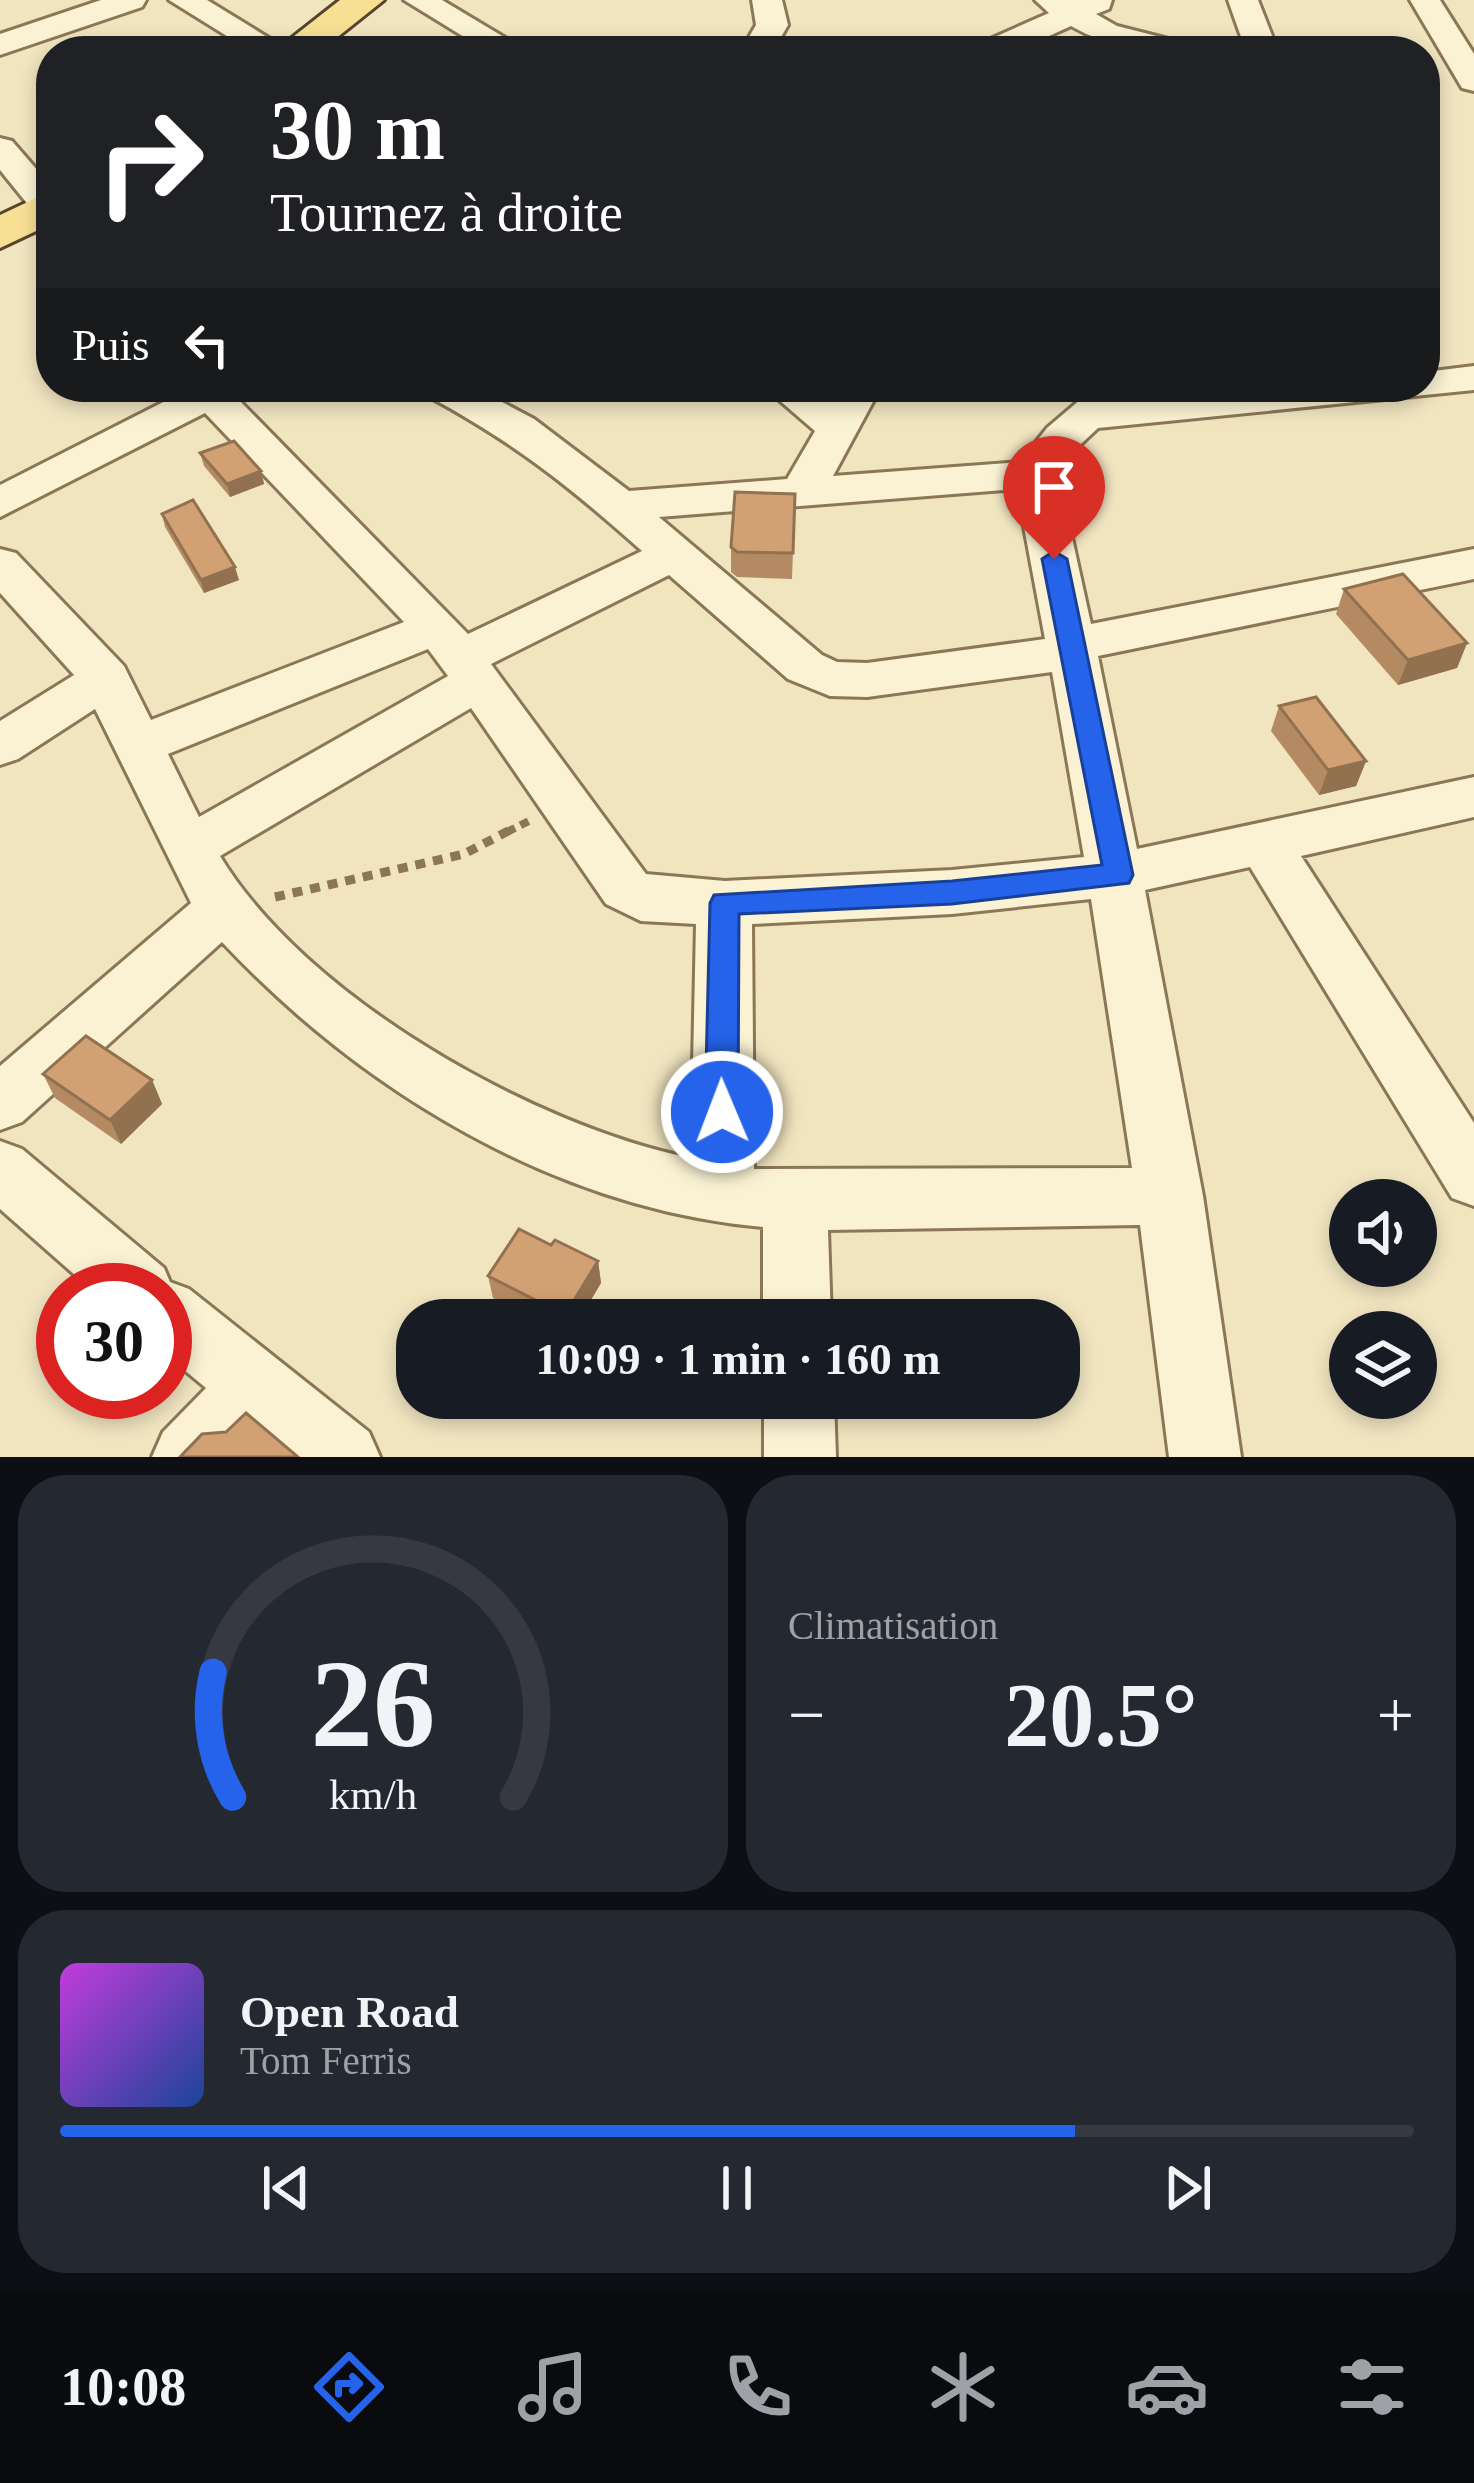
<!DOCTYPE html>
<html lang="fr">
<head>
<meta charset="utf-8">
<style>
  :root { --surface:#171b24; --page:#242831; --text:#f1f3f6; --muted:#9ea1a6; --line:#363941; --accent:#2563eb }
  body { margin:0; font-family:Georgia,serif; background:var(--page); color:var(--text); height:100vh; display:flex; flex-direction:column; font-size:45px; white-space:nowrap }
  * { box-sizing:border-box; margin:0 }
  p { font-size:39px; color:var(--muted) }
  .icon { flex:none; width:66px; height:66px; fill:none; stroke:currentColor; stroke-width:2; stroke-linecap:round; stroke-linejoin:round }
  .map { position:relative; height:1457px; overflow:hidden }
  .side { display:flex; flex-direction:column; gap:18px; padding:18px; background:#0d0f14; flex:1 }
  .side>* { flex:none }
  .guide { position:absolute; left:36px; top:36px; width:1404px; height:366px; border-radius:48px; box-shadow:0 6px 18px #0003; background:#202124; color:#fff; overflow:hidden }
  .fabs { position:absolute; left:1329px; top:1179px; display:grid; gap:24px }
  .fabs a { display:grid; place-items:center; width:108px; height:108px; border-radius:50%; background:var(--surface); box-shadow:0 6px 18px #0003; font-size:60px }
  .speed { position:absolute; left:36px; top:1263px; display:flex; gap:24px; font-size:60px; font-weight:700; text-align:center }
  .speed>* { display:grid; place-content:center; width:156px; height:156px; border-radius:50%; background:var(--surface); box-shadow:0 6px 18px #0003; line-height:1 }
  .speed .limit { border:18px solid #d22; background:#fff; color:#111 }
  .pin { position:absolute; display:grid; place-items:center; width:102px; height:102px; color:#fff; margin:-123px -51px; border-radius:50% 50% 50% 0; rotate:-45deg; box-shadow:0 0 12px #0007 }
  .pin .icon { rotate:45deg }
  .me { position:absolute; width:132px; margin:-66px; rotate:359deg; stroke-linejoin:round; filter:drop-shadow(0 0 9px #0008) }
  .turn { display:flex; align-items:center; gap:42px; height:252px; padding:0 36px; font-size:54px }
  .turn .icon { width:156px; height:156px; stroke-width:2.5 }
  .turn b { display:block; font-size:84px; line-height:102px }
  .then { display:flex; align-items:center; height:114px; padding:0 36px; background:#0003; gap:24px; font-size:45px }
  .big { font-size:90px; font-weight:700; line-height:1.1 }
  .side .card { flex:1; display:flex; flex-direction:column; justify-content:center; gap:18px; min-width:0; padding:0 42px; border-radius:48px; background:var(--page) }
  .side .dial { align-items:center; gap:0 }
  .dial svg { height:312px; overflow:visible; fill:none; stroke:var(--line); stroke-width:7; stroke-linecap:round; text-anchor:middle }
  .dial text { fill:var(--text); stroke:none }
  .song { display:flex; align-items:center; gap:36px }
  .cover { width:144px; height:144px; border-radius:18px; background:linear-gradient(135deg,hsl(290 70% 55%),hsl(220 70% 35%)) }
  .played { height:12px; border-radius:6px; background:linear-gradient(90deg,var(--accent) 75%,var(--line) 75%) }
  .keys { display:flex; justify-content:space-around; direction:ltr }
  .heat { display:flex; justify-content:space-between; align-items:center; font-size:66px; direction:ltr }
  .side .tiles { flex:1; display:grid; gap:18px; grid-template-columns:1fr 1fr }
  .card:last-child { grid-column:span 2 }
  .trip { position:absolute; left:396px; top:1299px; width:684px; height:120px; border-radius:48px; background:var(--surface); box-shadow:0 6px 18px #0003; font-weight:700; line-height:120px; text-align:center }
  .tabs { display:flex; height:192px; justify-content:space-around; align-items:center; background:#090b0e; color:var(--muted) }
  .tabs .icon { width:84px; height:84px }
  .tabs .on { color:var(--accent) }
  .tabs b { font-size:54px; color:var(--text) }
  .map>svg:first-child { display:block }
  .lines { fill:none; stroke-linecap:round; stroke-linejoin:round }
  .minor-casing { stroke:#8b7656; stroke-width:6 }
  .major-casing { stroke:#58432b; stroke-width:6 }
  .path-far1 { stroke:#8b7656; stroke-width:8; stroke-dasharray:9 6; stroke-linecap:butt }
  .path { stroke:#8b7656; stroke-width:9; stroke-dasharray:10 8; stroke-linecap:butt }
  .minor { fill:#fbf2d3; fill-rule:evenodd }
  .major { fill:#f7df94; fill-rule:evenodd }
  .wall { fill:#b48a63 }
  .shaded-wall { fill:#927150 }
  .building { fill:#d1a173; stroke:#927150; stroke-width:3 }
  .route { fill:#2563eb; stroke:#184099; stroke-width:3 }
</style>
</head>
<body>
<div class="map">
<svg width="1474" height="1457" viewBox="0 0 1474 1457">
  <rect width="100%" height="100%" fill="#f1e5c0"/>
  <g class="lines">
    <defs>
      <g id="minor">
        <path d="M101 0H146L142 7 0 55V34Z"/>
        <path d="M169 0H207L290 51H251Z"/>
        <path d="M404 0H442L527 51H487Z"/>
        <path d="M752 0H782L788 25 773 51H741L756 25Z"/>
        <path d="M1035 0H1112L1109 9 1096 14 1117 26 1188 44 1193 51C1148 51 1111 49 1071 26L1016 51H974L979 44 1049 13Z"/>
        <path d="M1228 0H1258L1278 51H1246Z"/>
        <path d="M1410 0H1440L1474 54V91L1462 88Z"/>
        <path d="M0 138 12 141 51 186V220L38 217 0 170Z"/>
        <path d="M1474 366V390L1098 428 1067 457 1058 474 1091 624 1474 549V579L1098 656 1137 849 1474 777V817L1301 856 1474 1123V1206L1452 1198 1250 867 1145 890 1203 1196 1241 1457H1169L1140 1225 828 1230 831 1320H763V1227C556 1209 362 1091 222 942L22 1122 0 1130V1066L191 903 95 709 18 759 0 765V721L74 675 0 593V549L16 553 124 666 151 720 404 622 205 413 0 517V485L185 391 182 387H245L236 397 468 634 642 551C569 486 515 443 428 396L422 387H474L534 419 629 491 787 479 815 431 764 387H811L831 402 839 387H881L833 476 1020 462 1047 428 1095 387H1139L1129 400 1267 387H1425V372ZM1017 489 1045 639 867 663 837 662 822 655 659 517ZM669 575 788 679 830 696 867 697 1052 672 1084 857 952 870 725 881 646 874 491 664ZM428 649 448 676 199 817 168 754ZM471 708 606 904 641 921 696 924 691 1158C533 1126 305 997 220 856ZM1091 899 1132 1168 754 1169 752 924 952 914Z"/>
        <path d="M0 1141 22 1149 164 1268 170 1282 189 1289 369 1432 380 1457H289L260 1433 237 1457H152L163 1432 206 1388 165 1354V1290H92L0 1209Z"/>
        <path d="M764 1398H834L836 1457H764Z"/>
      </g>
      <g id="major">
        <path d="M340 0H384L320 51H275Z"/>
        <path d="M51 191V224L0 248V215Z"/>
      </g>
    </defs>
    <use href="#minor" class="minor-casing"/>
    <use href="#major" class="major-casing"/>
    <path class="path-far1" d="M507 832 529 821"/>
    <path class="path" d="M275 897 464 854 512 829"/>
    <use href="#minor" class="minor"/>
    <use href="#major" class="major"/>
  </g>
  <g class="wall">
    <path d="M200 453 261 471 264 484 230 497 204 466Z"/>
    <path d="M795 494 792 579 737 577 731 572V547Z"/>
    <path d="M162 514 239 580 204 593 165 527Z"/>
    <path d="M1344 589 1467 643 1457 668 1398 685 1336 614Z"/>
    <path d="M1279 706 1366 761 1356 786 1319 795 1271 731Z"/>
    <path d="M43 1074 152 1080 162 1104 121 1144 55 1098Z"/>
    <path d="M551 1245 598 1261 601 1283 579 1320H536L493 1298 488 1276Z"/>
  </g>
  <g class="shaded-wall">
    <path d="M261 471 264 484 230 497 227 484Z"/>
    <path d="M235 567 239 580 204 593 201 580Z"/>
    <path d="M1467 643 1457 668 1398 685 1408 660Z"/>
    <path d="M1366 761 1356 786 1319 795 1328 770Z"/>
    <path d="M152 1080 162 1104 121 1144 110 1120Z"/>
    <path d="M598 1261 601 1283 579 1320H566L565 1315Z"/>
  </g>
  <g class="building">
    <path d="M234 441 261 471 227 484 200 453Z"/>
    <path d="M735 492 795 494 793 553 737 552 731 547Z"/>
    <path d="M193 500 235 567 201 580 162 514Z"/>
    <path d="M1403 574 1467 643 1408 660 1344 589Z"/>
    <path d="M1316 697 1366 761 1328 770 1279 706Z"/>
    <path d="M86 1036 152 1080 110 1120 43 1074Z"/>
    <path d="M519 1229 551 1245 555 1240 598 1261 565 1315 488 1276Z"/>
    <path d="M246 1413 298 1457H180L202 1434 226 1432Z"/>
  </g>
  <path class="route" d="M1054 551 1067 559 1133 875 1129 883 952 904 739 914 738 1112 733 1122 722 1126 710 1122 705 1112 710 903 714 895 952 881 1102 865 1042 559Z"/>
</svg>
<div class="fabs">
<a><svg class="icon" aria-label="sound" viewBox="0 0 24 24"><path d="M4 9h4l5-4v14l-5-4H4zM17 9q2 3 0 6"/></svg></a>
<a><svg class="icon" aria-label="layers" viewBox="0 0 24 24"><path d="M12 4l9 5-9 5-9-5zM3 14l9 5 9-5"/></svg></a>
</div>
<div class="speed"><div class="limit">30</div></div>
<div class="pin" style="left:1054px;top:559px;background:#d93025"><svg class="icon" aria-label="arrive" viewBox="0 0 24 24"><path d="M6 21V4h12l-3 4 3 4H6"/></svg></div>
<svg class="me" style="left:722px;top:1112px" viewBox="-20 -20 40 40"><circle r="17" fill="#2563eb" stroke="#fff" stroke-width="3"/><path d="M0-11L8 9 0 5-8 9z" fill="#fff"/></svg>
<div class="trip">10:09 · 1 min · 160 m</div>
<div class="guide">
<div class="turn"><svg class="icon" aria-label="right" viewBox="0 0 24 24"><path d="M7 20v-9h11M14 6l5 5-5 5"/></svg><div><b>30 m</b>Tournez à droite</div></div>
<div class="then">Puis<svg class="icon" aria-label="left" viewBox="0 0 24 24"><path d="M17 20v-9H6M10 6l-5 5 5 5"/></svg></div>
</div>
</div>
<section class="side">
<div class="tiles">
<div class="card dial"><svg viewBox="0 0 100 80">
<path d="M14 69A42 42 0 1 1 86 69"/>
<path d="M14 69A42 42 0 0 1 9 37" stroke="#2563eb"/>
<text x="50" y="56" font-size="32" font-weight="700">26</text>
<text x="50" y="72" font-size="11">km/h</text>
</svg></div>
<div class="card"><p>Climatisation</p>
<div class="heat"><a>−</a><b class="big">20.5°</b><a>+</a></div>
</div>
<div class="card">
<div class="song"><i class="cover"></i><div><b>Open Road</b><p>Tom Ferris</p></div></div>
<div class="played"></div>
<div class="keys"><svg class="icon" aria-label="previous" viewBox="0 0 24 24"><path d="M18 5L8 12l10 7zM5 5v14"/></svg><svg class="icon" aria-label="pause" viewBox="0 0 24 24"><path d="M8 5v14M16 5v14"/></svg><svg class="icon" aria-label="next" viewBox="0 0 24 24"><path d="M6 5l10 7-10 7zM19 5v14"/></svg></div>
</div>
</div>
</section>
<nav class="tabs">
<b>10:08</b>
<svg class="icon on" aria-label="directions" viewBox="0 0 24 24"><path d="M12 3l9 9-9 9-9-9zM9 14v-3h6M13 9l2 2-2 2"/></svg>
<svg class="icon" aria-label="music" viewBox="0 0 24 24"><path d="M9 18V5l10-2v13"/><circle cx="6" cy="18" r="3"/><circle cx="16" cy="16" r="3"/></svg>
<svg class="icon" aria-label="phone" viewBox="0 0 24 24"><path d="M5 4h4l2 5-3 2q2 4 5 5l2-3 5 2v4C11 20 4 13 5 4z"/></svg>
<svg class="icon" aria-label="climate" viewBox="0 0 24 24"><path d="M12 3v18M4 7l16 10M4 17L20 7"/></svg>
<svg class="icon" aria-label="car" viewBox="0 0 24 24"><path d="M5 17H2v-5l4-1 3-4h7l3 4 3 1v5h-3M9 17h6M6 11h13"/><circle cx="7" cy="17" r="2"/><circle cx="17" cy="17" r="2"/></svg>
<svg class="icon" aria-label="filters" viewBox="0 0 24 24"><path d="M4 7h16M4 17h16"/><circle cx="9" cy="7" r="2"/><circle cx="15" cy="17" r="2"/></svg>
</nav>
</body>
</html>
